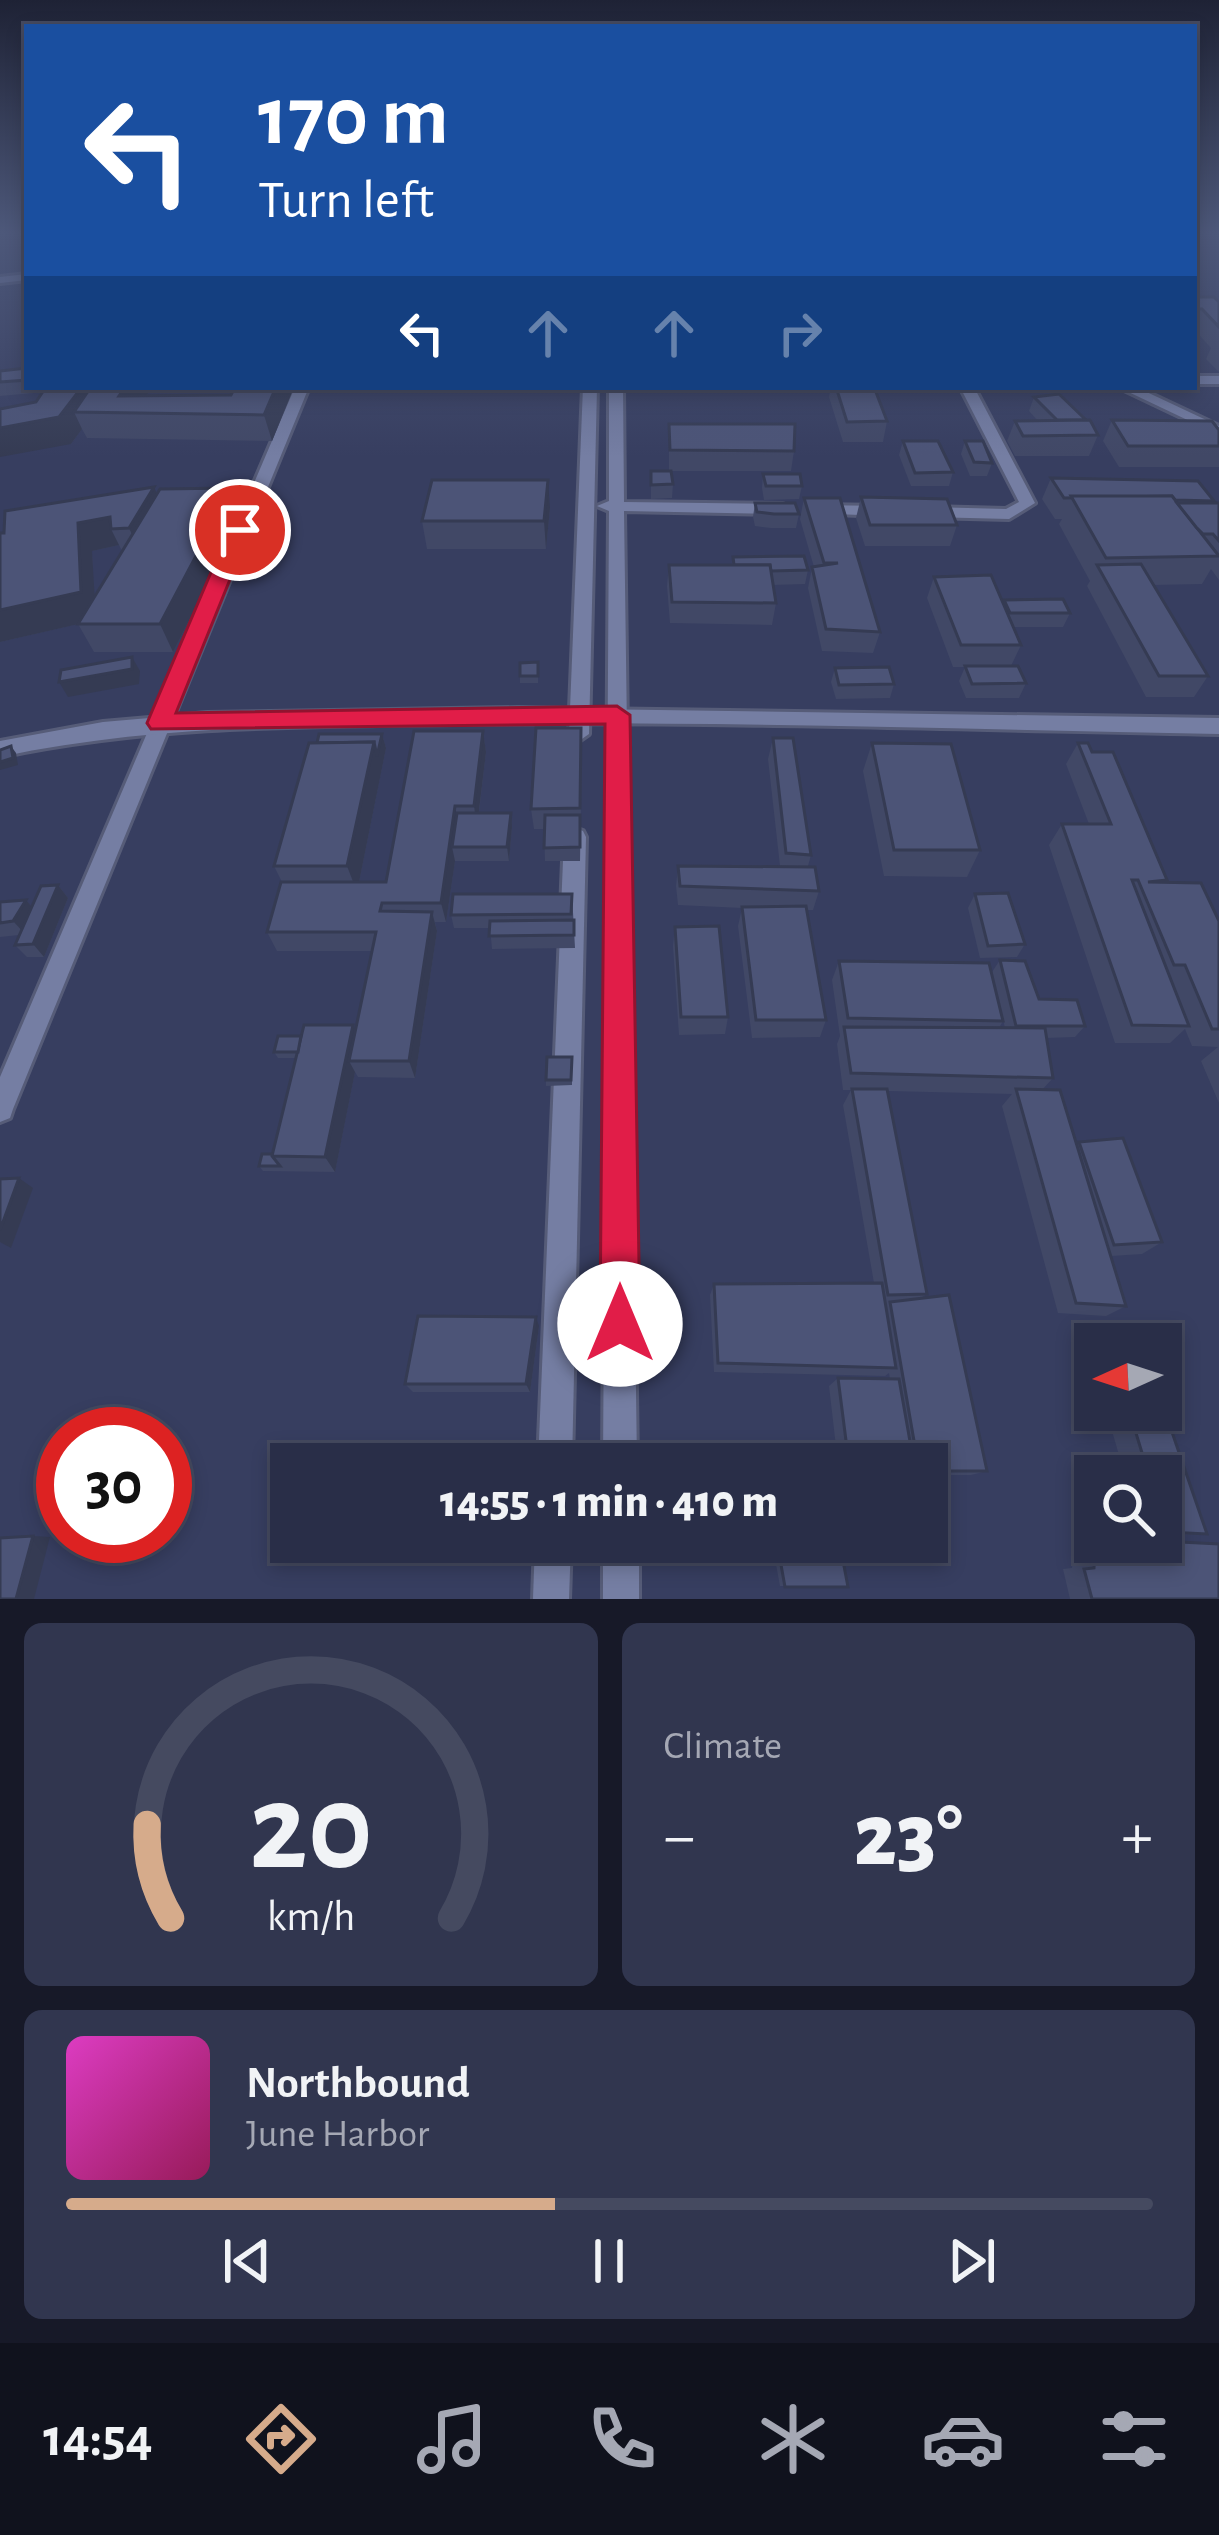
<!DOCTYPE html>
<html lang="en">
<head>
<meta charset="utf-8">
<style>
  :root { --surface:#292e48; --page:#31364f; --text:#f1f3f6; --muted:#a5a8b4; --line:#454a60; --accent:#d6ab8b }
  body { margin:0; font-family:"Alegreya Sans",sans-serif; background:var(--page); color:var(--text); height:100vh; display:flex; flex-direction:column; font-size:45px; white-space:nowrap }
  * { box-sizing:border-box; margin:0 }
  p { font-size:39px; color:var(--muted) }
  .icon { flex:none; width:66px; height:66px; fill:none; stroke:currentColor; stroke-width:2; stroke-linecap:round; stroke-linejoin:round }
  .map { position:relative; height:1599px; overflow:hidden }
  .details { display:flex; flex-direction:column; gap:24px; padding:24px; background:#171928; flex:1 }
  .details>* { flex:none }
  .banner { position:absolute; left:24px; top:24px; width:1173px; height:366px; border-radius:0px; box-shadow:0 6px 18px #0003,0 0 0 3px var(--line); background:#1a4fa0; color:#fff; overflow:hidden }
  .needle { width:78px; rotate:267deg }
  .buttons { position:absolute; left:1074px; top:1323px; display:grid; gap:24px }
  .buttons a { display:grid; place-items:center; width:108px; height:108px; border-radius:0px; background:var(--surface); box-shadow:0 6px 18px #0003,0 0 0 3px var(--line); font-size:60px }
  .speed { position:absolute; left:36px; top:1407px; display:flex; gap:24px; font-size:60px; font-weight:700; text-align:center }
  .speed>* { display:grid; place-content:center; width:156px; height:156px; border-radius:50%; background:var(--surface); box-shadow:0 6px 18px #0003,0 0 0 3px var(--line); line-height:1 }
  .speed .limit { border:18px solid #d22; background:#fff; color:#111 }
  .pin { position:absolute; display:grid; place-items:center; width:102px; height:102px; color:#fff; margin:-51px; border:6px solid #fff; border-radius:50%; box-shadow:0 3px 12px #0007 }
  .me { position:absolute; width:132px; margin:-66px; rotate:0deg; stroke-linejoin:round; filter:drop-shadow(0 0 9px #0008) }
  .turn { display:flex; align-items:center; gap:42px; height:252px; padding:0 36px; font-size:54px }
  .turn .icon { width:156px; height:156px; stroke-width:2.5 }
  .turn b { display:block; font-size:84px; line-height:102px }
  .lanes { display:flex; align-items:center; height:114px; padding:0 36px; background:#0003; justify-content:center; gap:60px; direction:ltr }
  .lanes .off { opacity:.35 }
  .big { font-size:90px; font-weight:800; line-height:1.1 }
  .details .widget { flex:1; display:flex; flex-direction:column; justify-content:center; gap:18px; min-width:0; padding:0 42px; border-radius:18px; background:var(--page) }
  .details .dial { align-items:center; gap:0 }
  .dial svg { height:312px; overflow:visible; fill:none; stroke:var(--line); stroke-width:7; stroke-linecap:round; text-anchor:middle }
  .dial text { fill:var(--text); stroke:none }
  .song { display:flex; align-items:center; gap:36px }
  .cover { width:144px; height:144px; border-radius:18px; background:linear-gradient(135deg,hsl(310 70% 55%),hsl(330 70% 35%)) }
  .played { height:12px; border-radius:6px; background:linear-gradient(90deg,var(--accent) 45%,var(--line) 45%) }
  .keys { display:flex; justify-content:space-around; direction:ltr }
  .heat { display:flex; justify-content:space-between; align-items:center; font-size:66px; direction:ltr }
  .details .tiles { flex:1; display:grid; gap:24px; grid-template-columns:1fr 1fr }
  .widget:last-child { grid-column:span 2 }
  .trip { position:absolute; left:270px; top:1443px; width:678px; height:120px; border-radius:0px; background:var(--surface); box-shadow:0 6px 18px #0003,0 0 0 3px var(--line); font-weight:800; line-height:120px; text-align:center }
  .menu { display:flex; height:192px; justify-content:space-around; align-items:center; background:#10121d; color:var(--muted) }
  .menu .icon { width:84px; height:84px }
  .menu .current { color:var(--accent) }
  .menu b { font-size:54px; color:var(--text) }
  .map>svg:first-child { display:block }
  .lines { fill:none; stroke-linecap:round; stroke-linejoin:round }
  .minor-casing { stroke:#565c78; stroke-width:6 }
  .tertiary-casing { stroke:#565c78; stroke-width:6 }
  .minor { fill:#757ea3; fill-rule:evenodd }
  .tertiary { fill:#757ea3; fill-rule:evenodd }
  .wall { fill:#414866; fill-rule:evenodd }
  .shaded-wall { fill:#353b53 }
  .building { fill:#4c5477; stroke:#353b53; stroke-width:3 }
  .route { fill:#e11d48; stroke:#92132f; stroke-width:3 }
</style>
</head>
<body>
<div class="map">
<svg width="1219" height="1599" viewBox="0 0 1219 1599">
  <rect width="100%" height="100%" fill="#373e60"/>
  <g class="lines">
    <defs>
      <g id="minor">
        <path d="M27 274V280L0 283V277Z"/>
        <rect x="1194" y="376" width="25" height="8"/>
        <path d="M295 387H309L13 1109 10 1118 0 1122V1077Z"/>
        <path d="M583 387H597L589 734 579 741 569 734Z"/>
        <path d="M609 387H623L624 502 783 504 791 509 783 514 624 511 637 1464H603L609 511 597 506 609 501Z"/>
        <path d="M960 387H974L1035 503 1009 519 929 517 921 512 929 507 1006 509 1019 502Z"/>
        <path d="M1118 387H1136L1219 426V435Z"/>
        <path d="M815 505 885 506 893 511 885 516 810 513 807 510Z"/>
        <path d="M575 828 583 831 586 837 572 1464H538L564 837 567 831Z"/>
        <path d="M535 1542H571L569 1599H533Z"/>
        <rect x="603" y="1542" width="36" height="57"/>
      </g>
      <path id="tertiary" d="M517 708 1219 718V734C964 729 709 721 453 724 301 726 150 725 0 757V741L103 722 207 713Z"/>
    </defs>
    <use href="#minor" class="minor-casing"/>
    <use href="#tertiary" class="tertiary-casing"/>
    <use href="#minor" class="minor"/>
    <use href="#tertiary" class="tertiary"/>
  </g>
  <g class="wall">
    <path d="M1194 297 1218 300 1219 298V372L1206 359 1211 348 1194 329Z"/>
    <path d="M27 368V387H36L34 393 0 396V371Z"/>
    <path d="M37 387H152L147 395H231L235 387H294L272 441 87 438 82 429 71 444 36 402 43 392H40Z"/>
    <path d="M831 387H874L887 421 883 442H843L829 397Z"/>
    <path d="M995 387H1031L1029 393H997Z"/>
    <path d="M1034 397 1098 435 1089 456H1015L1007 441 1015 421H1038L1029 411Z"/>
    <path d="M1112 420 1219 430V467H1119L1103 441Z"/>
    <path d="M669 424 794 451 791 471H669Z"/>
    <path d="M903 441 953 472 949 486H911L899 455Z"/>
    <path d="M965 441 992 463 987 476H970L961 454Z"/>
    <path d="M651 471 673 484 672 498 651 499Z"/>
    <path d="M763 474 802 486 799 499 764 500 762 488Z"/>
    <path d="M1051 478 1214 501 1213 503H1219V580L1211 569 1202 584 1153 585 1208 676 1194 697H1146L1087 586 1090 581 1059 524 1062 519H1055L1042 499Z"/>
    <path d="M157 494 242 516 173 652H94L78 624 0 642V533ZM119 545 122 551 94 597 92 551Z"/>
    <path d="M861 497 957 525 950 546H865L856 518Z"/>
    <path d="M804 498 880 632 873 653 822 651 808 588 812 567H814L800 519Z"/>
    <path d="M755 503 799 514 796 528H771L755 526 753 517Z"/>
    <path d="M550 508 546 549H427L422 521Z"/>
    <path d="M733 557 808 570 805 584 773 585 776 603 772 625 670 623 667 586 669 565H732Z"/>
    <path d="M934 577 1003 603 1004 600 1070 613 1063 627H1013L1021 645 1011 666 1026 683 1019 698H966L959 681 965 667H953L927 598Z"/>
    <path d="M538 662V683H520V676Z"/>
    <path d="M835 668 894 684 890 698 836 699 831 682Z"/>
    <path d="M483 731 486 752 479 813H511L512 827 509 861H455L446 922H435L437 931 415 1078 358 1077 355 1072 335 1172 263 1171 259 1166 272 1154 296 1058H278L274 1052 301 1036 353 1025 355 1031 372 951H277L267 932 282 882 274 866 382 734 386 748 359 882H386Z"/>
    <path d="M773 738 811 855 808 866 819 891 813 910H807L826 1020 820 1037 752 1038 738 926 742 908 678 905 676 886 678 866H780L768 759Z"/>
    <path d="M872 743 980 850 967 877 884 876 863 771Z"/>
    <path d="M1078 743 1092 752 1167 880 1165 882 1219 921V1103L1201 1061 1218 1047 1192 1046 1185 1029 1170 1043H1115L1049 845 1062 824H1089L1066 764Z"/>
    <path d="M582 749 580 861H545L544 829H534L531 809Z"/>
    <path d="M58 885 68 898 44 957H27L15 945 19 935 0 937V902L26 900 32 907Z"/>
    <path d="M572 894 575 948 492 949 490 928H454L451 915Z"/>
    <path d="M975 894 1025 944 1017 957 980 958 968 908Z"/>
    <path d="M675 927 728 1017 725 1034 679 1035 673 946Z"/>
    <path d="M1000 960 1039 999 1085 1026 1075 1037 1046 1038 1053 1078 1042 1090 1076 1144 1079 1142 1162 1242 1142 1254 1111 1256 1126 1306 1106 1316 1058 1313 1002 1106 1012 1094 888 1091 927 1294 921 1298 987 1471 971 1475H927V1464H838L829 1386 838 1378 890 1379 889 1373 885 1376 714 1372 710 1295 714 1284 874 1283 843 1105 851 1090H843L837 1044 840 1036 832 980 839 961 1003 1021 999 1028H1005L992 972Z"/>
    <path d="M572 1057V1085L546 1086V1080Z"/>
    <path d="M539 1326 530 1392H413L405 1384Z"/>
    <path d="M1095 1346V1375L1087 1349Z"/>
    <path d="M1106 1410H1161L1207 1534 1161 1535V1476H1125Z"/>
    <path d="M1095 1538 1219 1599H1070L1063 1569 1072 1568 1074 1539Z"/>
    <path d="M848 1542H927L931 1560 850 1565Z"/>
    <path d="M840 1545 848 1587 780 1586 773 1548Z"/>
  </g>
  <g class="shaded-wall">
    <path d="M82 387H112L74 412 82 429 71 444 0 457V428Z"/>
    <path d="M125 387H152L136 413 119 396Z"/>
    <path d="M276 387H294L272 441 264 415Z"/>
    <path d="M548 480 550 508 546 549 544 521Z"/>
    <path d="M154 487 166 514 142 556 129 528Z"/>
    <path d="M232 488 242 516 173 652 160 624Z"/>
    <path d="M110 517 111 529 119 545 92 551 96 620 0 642V610L78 523Z"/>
    <path d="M132 657 140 671 139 684 68 697 59 682Z"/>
    <path d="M483 731 486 752 477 827 474 806Z"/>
    <path d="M382 734 386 748 357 892 347 866 374 742Z"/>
    <path d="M11 746 16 753 18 765 0 770V762Z"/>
    <path d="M455 806 459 827 452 847 455 861 446 922 441 903Z"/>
    <path d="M511 813 512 827 509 861 507 847Z"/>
    <path d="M58 885 68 898 44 957 33 944Z"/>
    <path d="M26 900 37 913 25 934 13 921Z"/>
    <path d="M432 912 437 931 415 1078 409 1061Z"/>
    <path d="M353 1025 361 1043 349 1061 355 1072 335 1172 325 1157Z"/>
    <path d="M19 1178 33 1188 11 1248 0 1242V1230Z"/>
    <path d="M536 1317 539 1326 530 1392 526 1384Z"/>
    <path d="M33 1536 50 1537 34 1599H16Z"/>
  </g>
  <g class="building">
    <path d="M1194 297H1214L1219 302V327L1202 309H1194Z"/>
    <path d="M27 368V380L0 382V371Z"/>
    <path d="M46 387H82L59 417 0 428V409L36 402Z"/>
    <path d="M91 387H125L119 396 231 395 235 387H276L264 415 74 412Z"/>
    <path d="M836 387H874L887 421 847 422Z"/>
    <path d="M1059 394 1086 420H1057L1034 397Z"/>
    <path d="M1090 420 1098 435 1023 436 1015 421Z"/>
    <path d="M1112 420 1212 421 1219 430V446H1128Z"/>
    <path d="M669 424H795L794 451 670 450Z"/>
    <path d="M903 441H938L953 472 915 473Z"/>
    <path d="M965 441H983L992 463 974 462Z"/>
    <path d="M651 471H671L673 484 651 485Z"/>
    <path d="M763 474H800L802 486H766Z"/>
    <path d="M1051 478 1198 481 1214 501 1175 500 1172 496 1064 498Z"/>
    <path d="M432 480H548L544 521H422Z"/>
    <path d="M154 487 129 528 111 529 110 517 78 523 81 592 0 610V533H4L5 511Z"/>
    <path d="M232 488 160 624H78L160 489Z"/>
    <path d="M1071 496H1172L1219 556 1106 558Z"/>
    <path d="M861 497 947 499 957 525H870Z"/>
    <path d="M804 498H840L880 632 826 629 812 567 838 563H824Z"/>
    <path d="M755 503H795L799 514H774L757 512Z"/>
    <path d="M1177 503H1219V541L1213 534H1203L1196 527Z"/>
    <path d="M804 556 808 570 771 571 770 565H734L733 557Z"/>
    <path d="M1141 564 1208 676H1159L1097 565Z"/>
    <path d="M669 565H770L776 603 672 602Z"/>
    <path d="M991 575 1021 645H961L934 577Z"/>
    <path d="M1063 599 1070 613H1010L1004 600Z"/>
    <path d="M132 657V669L59 682 61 670Z"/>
    <path d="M538 662V676H520V663Z"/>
    <path d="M965 666H1018L1026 683 972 684Z"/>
    <path d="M889 667 894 684 839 685 835 668Z"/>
    <path d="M536 728H581L580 808 531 809Z"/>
    <path d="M414 731H483L474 806H455L441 903H382L380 911 432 912 409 1061H349L376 932H267L281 882H386Z"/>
    <path d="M319 734H382L377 756 374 742 317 743Z"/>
    <path d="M773 738H793L811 855 786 853Z"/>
    <path d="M374 742 347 866H274L309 743Z"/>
    <path d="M872 743 951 744 980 850H894Z"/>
    <path d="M1078 743H1088L1092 752H1113L1167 880 1148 882 1201 883 1219 921V1029H1212L1185 965H1174L1138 880H1132L1189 1026 1132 1025 1062 824H1111Z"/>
    <path d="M11 746 13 758 0 762V750Z"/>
    <path d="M457 813H511L507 847H452Z"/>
    <path d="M545 815H580V847L544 848Z"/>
    <path d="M678 866 815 867 819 891 680 886Z"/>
    <path d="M58 885 33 944 15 945 41 886Z"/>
    <path d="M1008 893 1025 944 988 946 975 894Z"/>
    <path d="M453 894H572L571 914 451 915Z"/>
    <path d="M26 900 13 921 0 923V902Z"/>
    <path d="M806 906 826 1020H756L742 907Z"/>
    <path d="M574 920V935L489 936 490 921Z"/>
    <path d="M719 926 728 1017H681L675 927Z"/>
    <path d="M1000 960 1025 961 1039 999 1077 1000 1085 1026H1016Z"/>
    <path d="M839 961 989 963 1003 1021 848 1018Z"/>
    <path d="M304 1025H353L325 1157 272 1156Z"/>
    <path d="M844 1027 1045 1028 1053 1078 851 1073Z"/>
    <path d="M278 1036H301L298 1052H274Z"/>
    <path d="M547 1057H572L571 1080H546Z"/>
    <path d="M852 1089H887L927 1294 888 1295Z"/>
    <path d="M1016 1089 1060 1090 1126 1306 1076 1303Z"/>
    <path d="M1123 1138 1162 1242 1114 1245 1079 1142Z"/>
    <path d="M262 1154H272V1156L280 1166H259Z"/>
    <path d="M19 1178 0 1230V1179Z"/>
    <path d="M882 1283 896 1368 718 1363 714 1284Z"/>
    <path d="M949 1295 987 1471H927V1464H918L890 1302Z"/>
    <path d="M418 1316 536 1317 526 1384H405Z"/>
    <path d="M1140 1339 1142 1344H1108L1107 1340Z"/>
    <path d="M838 1378 899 1379 914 1464H849Z"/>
    <path d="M1161 1400 1207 1534 1167 1532 1161 1514V1476H1149L1129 1410H1161Z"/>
    <path d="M33 1536 16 1599H0V1538Z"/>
    <path d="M927 1536 931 1560 861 1564 859 1542H927Z"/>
    <path d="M1161 1541 1219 1544V1599H1092L1084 1569 1094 1568 1095 1542Z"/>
    <path d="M840 1545 848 1587H785L778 1548Z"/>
  </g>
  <linearGradient id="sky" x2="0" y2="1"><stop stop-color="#1e2235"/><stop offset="0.51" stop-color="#4d587a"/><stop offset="1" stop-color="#4d587a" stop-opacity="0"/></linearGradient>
  <rect width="1219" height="457" fill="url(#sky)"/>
  <path class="route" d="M240 524 250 530 176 713 617 706 630 715 640 1324 634 1338 620 1344 606 1338 600 1324 605 724 151 729 147 723 229 530Z"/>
</svg>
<div class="buttons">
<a><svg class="needle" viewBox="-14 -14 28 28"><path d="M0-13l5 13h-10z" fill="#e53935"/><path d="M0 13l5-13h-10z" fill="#a5a8b4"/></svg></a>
<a><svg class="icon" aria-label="search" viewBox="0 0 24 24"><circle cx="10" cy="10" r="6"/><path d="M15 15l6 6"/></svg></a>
</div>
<div class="speed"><div class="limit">30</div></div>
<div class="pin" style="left:240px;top:530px;background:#d93025"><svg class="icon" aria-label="arrive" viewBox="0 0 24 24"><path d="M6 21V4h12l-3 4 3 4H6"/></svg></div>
<svg class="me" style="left:620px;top:1324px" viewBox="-20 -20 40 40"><circle r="19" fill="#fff"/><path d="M0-13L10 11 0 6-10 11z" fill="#e11d48"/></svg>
<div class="trip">14:55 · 1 min · 410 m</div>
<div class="banner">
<div class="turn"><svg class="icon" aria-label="left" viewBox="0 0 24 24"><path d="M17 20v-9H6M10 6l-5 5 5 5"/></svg><div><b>170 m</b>Turn left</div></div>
<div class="lanes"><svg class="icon" aria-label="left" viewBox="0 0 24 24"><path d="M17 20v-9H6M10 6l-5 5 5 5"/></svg><svg class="icon off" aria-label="ahead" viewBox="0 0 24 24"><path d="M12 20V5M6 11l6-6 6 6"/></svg><svg class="icon off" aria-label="ahead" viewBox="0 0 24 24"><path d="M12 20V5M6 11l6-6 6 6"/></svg><svg class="icon off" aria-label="right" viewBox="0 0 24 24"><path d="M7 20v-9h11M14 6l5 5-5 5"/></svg></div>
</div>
</div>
<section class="details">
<div class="tiles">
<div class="widget dial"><svg viewBox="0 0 100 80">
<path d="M14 69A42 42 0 1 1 86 69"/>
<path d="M14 69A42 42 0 0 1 8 45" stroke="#d6ab8b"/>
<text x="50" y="56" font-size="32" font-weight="700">20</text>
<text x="50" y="72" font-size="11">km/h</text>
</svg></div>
<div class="widget"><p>Climate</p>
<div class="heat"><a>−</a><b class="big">23°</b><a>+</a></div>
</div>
<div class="widget">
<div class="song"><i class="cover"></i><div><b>Northbound</b><p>June Harbor</p></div></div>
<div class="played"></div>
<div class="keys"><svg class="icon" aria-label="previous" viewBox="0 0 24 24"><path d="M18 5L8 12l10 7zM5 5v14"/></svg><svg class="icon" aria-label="pause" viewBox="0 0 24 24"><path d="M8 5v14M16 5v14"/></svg><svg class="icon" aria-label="next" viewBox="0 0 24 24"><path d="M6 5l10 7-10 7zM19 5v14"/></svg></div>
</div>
</div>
</section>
<nav class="menu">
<b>14:54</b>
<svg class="icon current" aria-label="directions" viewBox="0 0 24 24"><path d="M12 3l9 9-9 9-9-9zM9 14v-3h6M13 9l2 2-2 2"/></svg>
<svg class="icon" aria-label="music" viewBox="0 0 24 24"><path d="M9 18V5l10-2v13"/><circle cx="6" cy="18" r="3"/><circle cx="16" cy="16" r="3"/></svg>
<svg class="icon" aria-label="phone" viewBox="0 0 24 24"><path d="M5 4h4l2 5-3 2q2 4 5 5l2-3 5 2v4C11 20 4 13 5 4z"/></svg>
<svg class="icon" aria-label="climate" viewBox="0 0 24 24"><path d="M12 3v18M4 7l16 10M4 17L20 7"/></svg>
<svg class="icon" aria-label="car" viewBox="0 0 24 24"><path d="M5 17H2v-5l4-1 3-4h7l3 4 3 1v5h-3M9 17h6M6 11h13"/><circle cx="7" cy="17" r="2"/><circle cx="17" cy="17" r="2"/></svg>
<svg class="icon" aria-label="filters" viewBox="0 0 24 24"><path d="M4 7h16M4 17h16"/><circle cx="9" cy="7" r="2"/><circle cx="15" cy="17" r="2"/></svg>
</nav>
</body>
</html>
